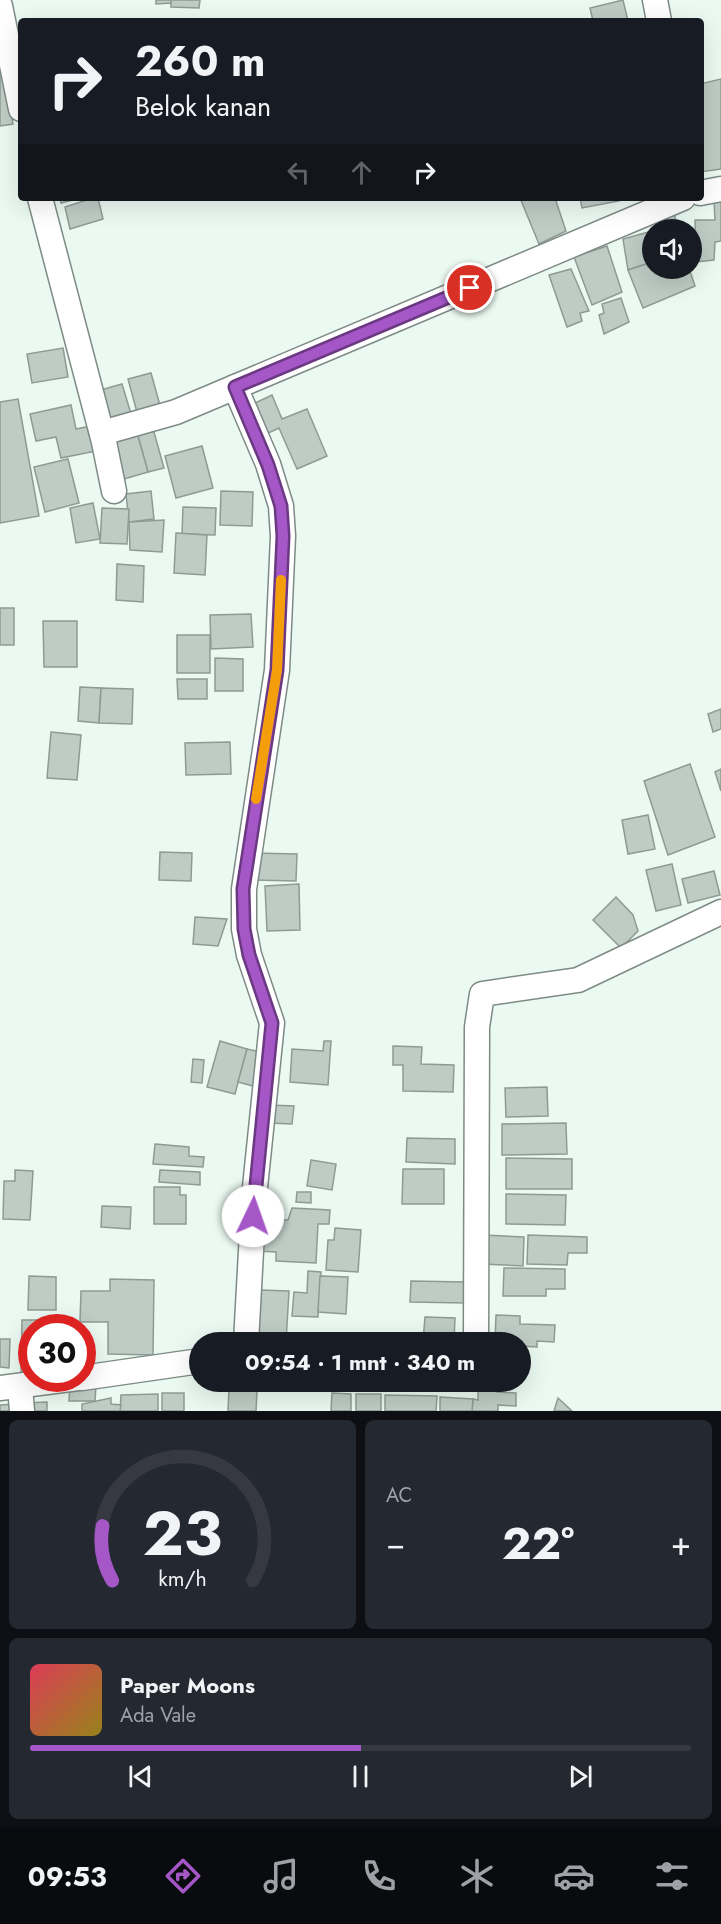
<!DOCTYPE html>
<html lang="id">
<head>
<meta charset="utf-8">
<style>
  :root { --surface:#171b24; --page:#242831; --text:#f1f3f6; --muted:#9ea1a6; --line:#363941; --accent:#a557c8 }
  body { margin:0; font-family:Jost,sans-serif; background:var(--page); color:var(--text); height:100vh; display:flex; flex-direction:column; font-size:22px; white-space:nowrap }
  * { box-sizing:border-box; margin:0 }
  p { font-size:20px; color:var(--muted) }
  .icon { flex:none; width:33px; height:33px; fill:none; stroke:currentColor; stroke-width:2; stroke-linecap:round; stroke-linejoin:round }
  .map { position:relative; height:1411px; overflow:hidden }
  .sheet { display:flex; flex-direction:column; gap:9px; padding:9px; background:#0d0f14; flex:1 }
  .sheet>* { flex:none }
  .hud { position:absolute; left:18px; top:18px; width:686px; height:183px; border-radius:6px; box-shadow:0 6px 24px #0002; background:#171b24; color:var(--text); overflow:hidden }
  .buttons { position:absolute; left:642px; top:219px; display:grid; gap:12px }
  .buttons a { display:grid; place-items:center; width:60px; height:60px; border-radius:50%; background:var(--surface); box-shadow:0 6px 24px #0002; font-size:30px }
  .speed { position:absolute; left:18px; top:1314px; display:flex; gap:12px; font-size:30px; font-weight:700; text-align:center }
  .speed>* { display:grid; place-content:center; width:78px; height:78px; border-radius:50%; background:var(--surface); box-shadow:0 6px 24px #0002; line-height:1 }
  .speed .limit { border:9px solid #d22; background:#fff; color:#111 }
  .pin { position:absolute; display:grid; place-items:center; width:51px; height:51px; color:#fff; margin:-26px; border:3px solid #fff; border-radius:50%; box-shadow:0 2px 6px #0007 }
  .me { position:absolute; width:66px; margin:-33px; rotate:3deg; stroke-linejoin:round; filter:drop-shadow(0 0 4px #0008) }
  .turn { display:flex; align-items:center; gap:21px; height:126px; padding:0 18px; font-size:27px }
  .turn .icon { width:78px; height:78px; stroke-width:2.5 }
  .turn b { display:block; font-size:42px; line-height:51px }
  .lanes { display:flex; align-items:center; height:57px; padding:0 18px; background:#0003; justify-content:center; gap:30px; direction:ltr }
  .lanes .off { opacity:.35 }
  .big { font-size:45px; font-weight:700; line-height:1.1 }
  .sheet .card { flex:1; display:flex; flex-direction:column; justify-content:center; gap:9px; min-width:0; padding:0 21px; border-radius:9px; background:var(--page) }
  .sheet .dial { align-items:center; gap:0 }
  .dial svg { height:156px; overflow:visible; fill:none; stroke:var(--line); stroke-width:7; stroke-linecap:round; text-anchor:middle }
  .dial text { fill:var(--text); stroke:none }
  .song { display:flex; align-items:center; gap:18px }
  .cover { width:72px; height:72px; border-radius:9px; background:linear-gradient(135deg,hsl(350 70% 55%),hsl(50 70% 35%)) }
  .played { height:6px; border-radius:3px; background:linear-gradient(90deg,var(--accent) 50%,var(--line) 50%) }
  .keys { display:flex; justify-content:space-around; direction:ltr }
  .heat { display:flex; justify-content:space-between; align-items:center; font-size:33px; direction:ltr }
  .sheet .tiles { flex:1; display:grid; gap:9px; grid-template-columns:1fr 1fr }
  .card:last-child { grid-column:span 2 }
  .trip { position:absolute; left:189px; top:1332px; width:342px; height:60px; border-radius:30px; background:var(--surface); box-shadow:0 6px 24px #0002; font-weight:700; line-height:60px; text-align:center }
  .menu { display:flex; height:96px; justify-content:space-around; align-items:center; background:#090b0e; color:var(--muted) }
  .menu .icon { width:42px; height:42px }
  .menu .selected { color:var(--accent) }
  .menu b { font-size:27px; color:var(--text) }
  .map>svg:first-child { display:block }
  .building { fill:#beccc5; stroke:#8e9b94; stroke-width:1.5 }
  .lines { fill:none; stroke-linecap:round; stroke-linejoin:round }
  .minor-casing { stroke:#7e8b85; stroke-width:27 }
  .minor { stroke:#fff; stroke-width:24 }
  .route-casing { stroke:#6b3982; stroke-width:15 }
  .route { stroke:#a557c8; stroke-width:10 }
  .slow { stroke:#f59e0b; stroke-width:10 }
</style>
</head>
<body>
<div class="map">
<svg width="721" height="1411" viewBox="0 0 721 1411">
  <rect width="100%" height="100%" fill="#eaf9f1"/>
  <g class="building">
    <path d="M156 0H172L171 3 156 4Z"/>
    <path d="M171 0H200L199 8 171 7Z"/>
    <path d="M623 0 628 21H593L590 8Z"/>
    <path d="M0 63H4L13 124 0 126Z"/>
    <path d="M721 79V169L700 172V84Z"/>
    <path d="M60 198H81L61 203Z"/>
    <path d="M93 198H98L103 219 70 229 65 207Z"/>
    <path d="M520 198H555L566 231 539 244Z"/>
    <path d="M580 198H618L619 201 582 208Z"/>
    <path d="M721 199V241L715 242 714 260 696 262 695 220H715L714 200Z"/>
    <path d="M673 209 678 230H659L661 229 656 214Z"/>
    <path d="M652 231V262L628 270 623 239Z"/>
    <path d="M607 246 622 292 592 305 574 257Z"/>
    <path d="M652 262V268H689L695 286 643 308 628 270Z"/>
    <path d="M571 269 589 311 580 313 582 321 567 327 549 275Z"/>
    <path d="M621 298 629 322 604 334 599 315 604 313 602 304Z"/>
    <path d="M63 348 68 377 32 383 27 354Z"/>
    <path d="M151 373 161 409 138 416 128 379Z"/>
    <path d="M122 384 132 417 107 424 97 391Z"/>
    <path d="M272 395 282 419 307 409 327 456 297 469 279 428 264 435 251 405Z"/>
    <path d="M18 399 39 516 0 523V402Z"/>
    <path d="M71 405 76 429 96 425 101 450 61 458 56 437 36 441 30 414Z"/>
    <path d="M152 425 164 468 148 472 136 429Z"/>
    <path d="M136 429 148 472 124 479 113 436Z"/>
    <path d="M202 446 213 488 176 498 165 456Z"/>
    <path d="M68 459 79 503 45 512 34 467Z"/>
    <path d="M151 491 154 519 129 522 126 494Z"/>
    <path d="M221 491 253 492 252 526 220 525Z"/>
    <path d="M93 503 100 539 76 543 70 508Z"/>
    <path d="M183 507 216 508 215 535 182 534Z"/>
    <path d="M102 508 129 509 127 544 100 543Z"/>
    <path d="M164 520 162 552 130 550 129 522Z"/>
    <path d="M176 533 207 535 205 575 174 573Z"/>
    <path d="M117 564 144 566 143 602 116 600Z"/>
    <rect x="0" y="608" width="14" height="37"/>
    <path d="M251 614 253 647 211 649 210 615Z"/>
    <path d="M43 621H77V667H44Z"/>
    <rect x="177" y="635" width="33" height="38"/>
    <path d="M215 658 243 659V691H215Z"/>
    <path d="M177 679H207V699H178Z"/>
    <path d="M80 687 101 688 99 723 78 721Z"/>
    <path d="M101 688 133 689 132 724 99 723Z"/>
    <path d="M721 709V729L713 732 708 714Z"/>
    <path d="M51 732 81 735 77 780 47 778Z"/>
    <path d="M230 742 231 774 186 775 185 743Z"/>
    <path d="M690 764 715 837 668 855 644 781Z"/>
    <path d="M721 769V791L715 772Z"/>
    <path d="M648 815 655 849 628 854 622 820Z"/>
    <path d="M160 852 192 853 191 881 159 880Z"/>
    <path d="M249 853 297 854 296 881 249 880Z"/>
    <path d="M672 864 681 905 656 911 646 870Z"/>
    <path d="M714 871 720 895 688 903 682 879Z"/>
    <path d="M299 884 300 930 267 931 265 886Z"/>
    <path d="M616 897 633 915 638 931 621 948 593 920Z"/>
    <path d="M195 917 227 919 218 946 193 944Z"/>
    <path d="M220 1041 247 1049 235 1094 207 1087Z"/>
    <path d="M324 1041H331L328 1085 290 1082 292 1049 323 1051Z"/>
    <path d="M393 1046 422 1047 421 1064 454 1065 453 1092 403 1091V1065H393Z"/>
    <path d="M247 1049 261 1052 253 1086 238 1082Z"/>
    <path d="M193 1059 204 1060 202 1083 191 1082Z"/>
    <path d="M547 1087 548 1116 506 1117 505 1088Z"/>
    <path d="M270 1105 294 1106 292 1124 269 1123Z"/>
    <path d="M566 1123 567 1154 502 1155V1124Z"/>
    <path d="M407 1138 455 1139V1164L406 1162Z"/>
    <path d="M155 1144 189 1147V1156L204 1157 203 1167 153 1164Z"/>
    <path d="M506 1158 572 1159V1189H506Z"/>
    <path d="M311 1160 336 1164 332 1190 307 1186Z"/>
    <path d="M403 1169H444V1204H402Z"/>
    <path d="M15 1170 33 1171 30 1220 3 1219 4 1181H15Z"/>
    <path d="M160 1170 200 1172V1185L159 1182Z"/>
    <path d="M154 1187H180V1195H186V1224H154Z"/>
    <path d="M297 1192H311V1203L296 1202Z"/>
    <path d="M506 1194 566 1195 565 1225 506 1224Z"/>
    <path d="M102 1206 131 1207 130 1229 101 1227Z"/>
    <path d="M292 1208 330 1210 329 1224H318L316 1263 276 1261V1252L258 1251 260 1219 288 1220Z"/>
    <path d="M335 1228 361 1230 358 1272 326 1270 328 1240H334Z"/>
    <path d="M483 1235 524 1237 523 1266 482 1264Z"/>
    <path d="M528 1235 587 1237V1253H568L567 1265 527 1264Z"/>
    <path d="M504 1268 565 1269V1289H546V1296H503Z"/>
    <path d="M308 1271 321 1272 318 1317 292 1316 294 1292 307 1293Z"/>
    <path d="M29 1276 56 1277V1310H28Z"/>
    <path d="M320 1276 348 1277 346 1314 318 1312Z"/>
    <path d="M110 1279 154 1280 153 1355 108 1354V1322H80L81 1291H110Z"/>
    <path d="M411 1281 466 1282 465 1303 410 1302Z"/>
    <path d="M260 1290 289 1291 286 1342 257 1341Z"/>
    <path d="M496 1315 520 1316V1324L555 1325 554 1342 537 1341V1347L520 1346V1342H495Z"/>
    <path d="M425 1317 455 1318 454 1342H423Z"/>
    <path d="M22 1320H57V1328H32V1373L21 1372Z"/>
    <path d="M0 1339H10L9 1368 0 1367Z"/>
    <rect x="520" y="1349" width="5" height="27"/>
    <path d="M70 1384H96L95 1401H69Z"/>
    <path d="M478 1386H500L497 1392 516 1393V1406L498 1405V1411H472L473 1399 478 1400Z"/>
    <path d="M229 1389 257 1390 256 1411H228Z"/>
    <rect x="162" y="1393" width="22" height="18"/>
    <path d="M332 1393 351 1394V1411H331Z"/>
    <path d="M158 1394V1411H120L121 1395Z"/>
    <rect x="356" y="1394" width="25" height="17"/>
    <path d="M385 1395 437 1396 436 1411H385Z"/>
    <path d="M440 1397 473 1399 472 1411H440Z"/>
    <path d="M111 1398V1404L121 1405 120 1411H82V1404Z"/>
    <path d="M558 1398 572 1411H554Z"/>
    <path d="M47 1402V1411H24V1403Z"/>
    <path d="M15 1404V1411H0V1405Z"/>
  </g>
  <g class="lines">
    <defs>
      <g id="minor">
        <path d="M655 0 659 21"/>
        <path d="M0 6 21 109"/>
        <path d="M700 193 721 189"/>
        <path d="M40 198 104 442 114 491"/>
        <path d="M235 387 268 464 281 506 283 536 277 670 244 889V929L249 955 272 1023 254 1197 246 1342"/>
        <path d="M102 433 176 412 683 198"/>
        <path d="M476 1342 477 1027 482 994 578 980 721 912"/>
        <path d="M82 1378 200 1361"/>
        <path d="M20 1387 22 1411"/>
        <path d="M0 1388 78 1378"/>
      </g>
    </defs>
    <use href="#minor" class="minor-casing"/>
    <use href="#minor" class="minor"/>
  </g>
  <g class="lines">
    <defs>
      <path id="route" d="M253 1216 272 1023 249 955 244 929 243 889 277 670 283 536 281 506 268 465 235 387 470 288"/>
    </defs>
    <use href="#route" class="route-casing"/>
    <use href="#route" class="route"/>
    <path class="slow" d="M256 799 277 670 281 580"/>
  </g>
</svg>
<div class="buttons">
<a><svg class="icon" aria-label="sound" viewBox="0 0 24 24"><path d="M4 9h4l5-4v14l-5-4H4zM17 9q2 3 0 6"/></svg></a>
</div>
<div class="speed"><div class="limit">30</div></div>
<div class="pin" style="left:470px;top:288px;background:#d93025"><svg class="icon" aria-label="arrive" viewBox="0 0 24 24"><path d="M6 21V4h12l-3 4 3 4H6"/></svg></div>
<svg class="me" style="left:253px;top:1216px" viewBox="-20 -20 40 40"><circle r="19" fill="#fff"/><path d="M0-13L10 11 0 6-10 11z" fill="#a557c8"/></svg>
<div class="trip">09:54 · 1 mnt · 340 m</div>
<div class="hud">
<div class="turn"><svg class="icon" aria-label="right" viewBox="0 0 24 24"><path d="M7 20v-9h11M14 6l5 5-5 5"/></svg><div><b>260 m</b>Belok kanan</div></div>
<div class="lanes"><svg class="icon off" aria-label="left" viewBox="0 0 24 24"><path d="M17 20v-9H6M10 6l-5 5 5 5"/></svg><svg class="icon off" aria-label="ahead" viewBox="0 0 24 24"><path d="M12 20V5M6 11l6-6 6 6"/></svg><svg class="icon" aria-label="right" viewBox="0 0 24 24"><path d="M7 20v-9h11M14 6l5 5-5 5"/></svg></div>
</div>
</div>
<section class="sheet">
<div class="tiles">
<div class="card dial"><svg viewBox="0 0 100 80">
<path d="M14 69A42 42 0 1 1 86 69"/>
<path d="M14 69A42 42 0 0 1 9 41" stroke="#a557c8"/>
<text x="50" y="56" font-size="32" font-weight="700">23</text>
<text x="50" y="72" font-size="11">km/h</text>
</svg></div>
<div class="card"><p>AC</p>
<div class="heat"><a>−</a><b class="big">22°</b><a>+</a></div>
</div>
<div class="card">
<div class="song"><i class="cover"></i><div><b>Paper Moons</b><p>Ada Vale</p></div></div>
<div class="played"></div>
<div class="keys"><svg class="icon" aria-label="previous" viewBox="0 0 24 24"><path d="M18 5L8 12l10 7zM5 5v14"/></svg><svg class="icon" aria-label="pause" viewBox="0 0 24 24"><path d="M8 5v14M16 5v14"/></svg><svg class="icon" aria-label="next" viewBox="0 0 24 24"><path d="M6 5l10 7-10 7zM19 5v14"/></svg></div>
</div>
</div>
</section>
<nav class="menu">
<b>09:53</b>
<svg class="icon selected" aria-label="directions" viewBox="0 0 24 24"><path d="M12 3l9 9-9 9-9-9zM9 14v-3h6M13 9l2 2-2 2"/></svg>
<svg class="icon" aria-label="music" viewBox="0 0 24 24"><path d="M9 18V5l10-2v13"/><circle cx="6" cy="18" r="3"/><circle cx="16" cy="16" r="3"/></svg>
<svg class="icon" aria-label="phone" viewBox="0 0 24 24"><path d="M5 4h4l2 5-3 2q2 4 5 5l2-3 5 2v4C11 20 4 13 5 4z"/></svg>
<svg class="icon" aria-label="climate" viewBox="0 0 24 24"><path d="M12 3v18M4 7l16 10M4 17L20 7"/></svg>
<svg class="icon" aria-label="car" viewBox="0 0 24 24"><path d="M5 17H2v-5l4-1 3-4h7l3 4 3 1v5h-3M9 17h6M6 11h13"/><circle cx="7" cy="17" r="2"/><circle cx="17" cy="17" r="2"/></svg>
<svg class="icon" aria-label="filters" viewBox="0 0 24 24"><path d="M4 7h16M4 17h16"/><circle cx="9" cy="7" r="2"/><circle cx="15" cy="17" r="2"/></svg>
</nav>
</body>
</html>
